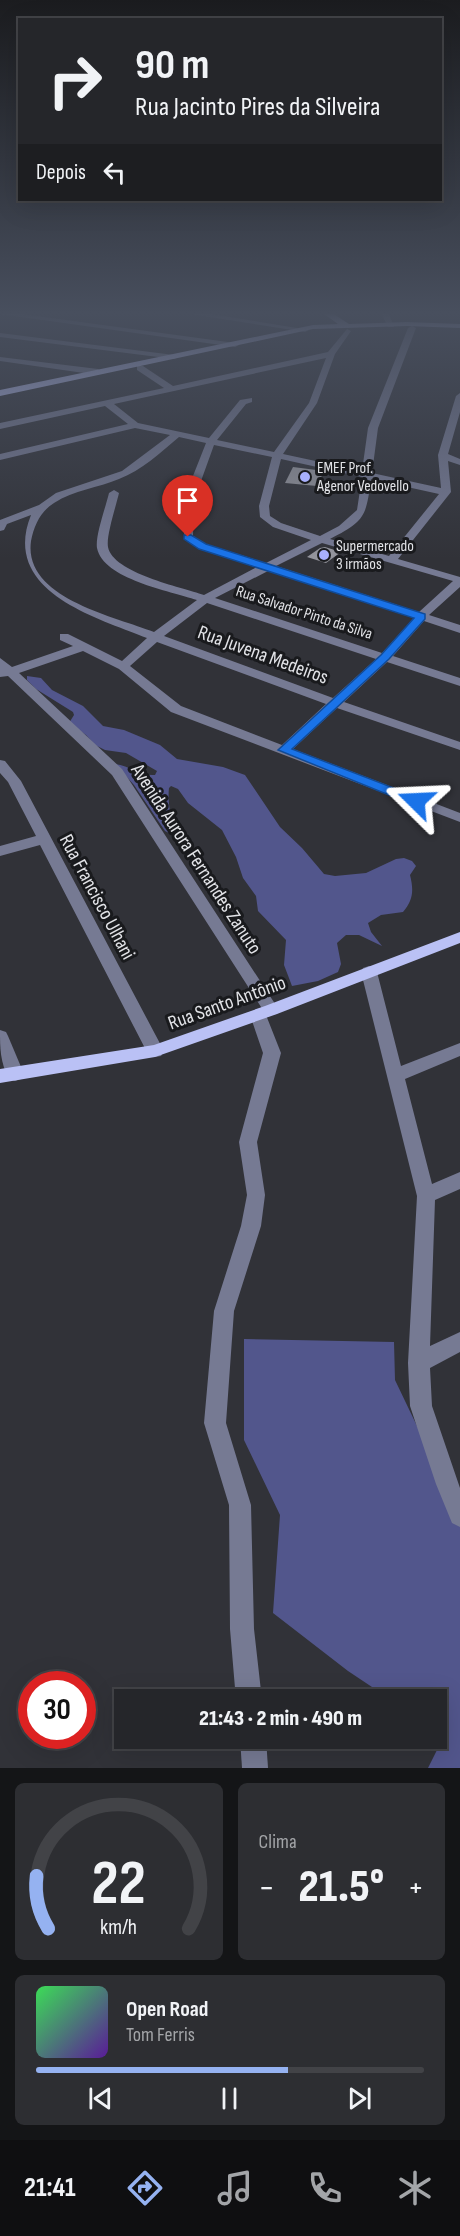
<!DOCTYPE html>
<html lang="pt">
<head>
<meta charset="utf-8">
<style>
  :root { --surface:#25262a; --page:#2d2e32; --text:#f1f3f6; --muted:#a3a5a8; --line:#424347; --accent:#95b2f1 }
  body { margin:0; font-family:"Sofia Sans Condensed",sans-serif; background:var(--page); color:var(--text); height:100vh; display:flex; flex-direction:column; font-size:22px; white-space:nowrap }
  * { box-sizing:border-box; margin:0 }
  p { font-size:20px; color:var(--muted) }
  .icon { flex:none; width:33px; height:33px; fill:none; stroke:currentColor; stroke-width:2; stroke-linecap:round; stroke-linejoin:round }
  .map { position:relative; height:1768px; overflow:hidden }
  .sheet { display:flex; flex-direction:column; gap:15px; padding:15px; background:#141517; flex:1 }
  .sheet>* { flex:none }
  .top-card { position:absolute; left:18px; top:18px; width:424px; height:183px; border-radius:0px; box-shadow:0 6px 24px #0002,0 0 0 2px var(--line); background:#25262a; color:var(--text); overflow:hidden }
  .speed { position:absolute; left:18px; top:1671px; display:flex; gap:12px; font-size:30px; font-weight:700; text-align:center }
  .speed>* { display:grid; place-content:center; width:78px; height:78px; border-radius:50%; background:var(--surface); box-shadow:0 6px 24px #0002,0 0 0 2px var(--line); line-height:1 }
  .speed .limit { border:9px solid #d22; background:#fff; color:#111 }
  .pin { position:absolute; display:grid; place-items:center; width:51px; height:51px; color:#fff; margin:-62px -26px; border-radius:50% 50% 50% 0; rotate:-45deg; box-shadow:0 0 6px #0007 }
  .pin .icon { rotate:45deg }
  .me { position:absolute; width:66px; margin:-33px; rotate:291deg; stroke-linejoin:round; filter:drop-shadow(0 0 4px #0008) }
  .turn { display:flex; align-items:center; gap:21px; height:126px; padding:0 18px; font-size:27px }
  .turn .icon { width:78px; height:78px; stroke-width:2.5 }
  .turn b { display:block; font-size:42px; line-height:51px }
  .then { display:flex; align-items:center; height:57px; padding:0 18px; background:#0003; gap:12px; font-size:22px }
  .big { font-size:45px; font-weight:800; line-height:1.1 }
  .sheet .tile { flex:1; display:flex; flex-direction:column; justify-content:center; gap:9px; min-width:0; padding:0 21px; border-radius:9px; background:var(--page) }
  .sheet .dial { align-items:center; gap:0 }
  .dial svg { height:156px; overflow:visible; fill:none; stroke:var(--line); stroke-width:7; stroke-linecap:round; text-anchor:middle }
  .dial text { fill:var(--text); stroke:none }
  .song { display:flex; align-items:center; gap:18px }
  .cover { width:72px; height:72px; border-radius:9px; background:linear-gradient(135deg,hsl(130 70% 55%),hsl(270 70% 35%)) }
  .played { height:6px; border-radius:3px; background:linear-gradient(90deg,var(--accent) 65%,var(--line) 65%) }
  .keys { display:flex; justify-content:space-around; direction:ltr }
  .heat { display:flex; justify-content:space-between; align-items:center; font-size:33px; direction:ltr }
  .sheet .tiles { flex:1; display:grid; gap:15px; grid-template-columns:1fr 1fr }
  .tile:last-child { grid-column:span 2 }
  .trip { position:absolute; left:114px; top:1689px; width:333px; height:60px; border-radius:0px; background:var(--surface); box-shadow:0 6px 24px #0002,0 0 0 2px var(--line); font-weight:800; line-height:60px; text-align:center }
  .dock { display:flex; height:96px; justify-content:space-around; align-items:center; background:#0f0f11; color:var(--muted) }
  .dock .icon { width:42px; height:42px }
  .dock .selected { color:var(--accent) }
  .dock b { font-size:27px; color:var(--text) }
  .map>svg:first-child { display:block }
  .forest { fill:#52568c }
  .building { fill:#94959d }
  .lines { fill:none; stroke-linecap:round; stroke-linejoin:round }
  .minor { fill:#767a93; fill-rule:evenodd }
  .major { fill:#bac1f5; fill-rule:evenodd }
  .route { fill:#1a73e8; stroke:#114b97; stroke-width:1.5 }
  .poi-dot { fill:#a8b0fc; stroke:#191a1d; stroke-width:2 }
  .labels { text-anchor:middle; dominant-baseline:central; stroke-width:6; stroke-linejoin:round; paint-order:stroke }
  .far-poi-label { font-size:16px; fill:#e2e3e7; stroke:#191a1d; text-anchor:start }
  .far-street-label { font-size:16px; fill:#e2e3e7; stroke:#191a1d }
  .street-label { font-size:20px; fill:#e2e3e7; stroke:#191a1d }
</style>
</head>
<body>
<div class="map">
<svg width="460" height="1768" viewBox="0 0 460 1768">
  <rect width="100%" height="100%" fill="#313238"/>
  <g class="forest">
    <path d="M27 676 41 678 52 690 83 706 103 726 124 730 160 745 177 759 223 767 245 775 280 827 302 848 324 874 335 876 366 873 396 859 404 858 412 861 416 866 410 875C414 891 413 900 403 912L381 915 368 923 371 932 382 946 359 935H346L337 943 341 964 338 972 318 981 292 986 284 965 286 940 258 911 256 896 243 878 236 857 222 830 188 803 178 789 171 786 169 788C167 806 173 817 171 834L165 831 134 785 115 764C131 766 138 776 155 775L157 771 126 753 105 750 95 745 86 735 69 723 74 715 73 712 36 689 27 680Z"/>
    <path d="M244 1339 394 1342 395 1380 460 1516V1768H428L444 1736 437 1731 436 1700 390 1699 348 1671 273 1613 280 1515 244 1440Z"/>
  </g>
  <g class="building">
    <path d="M293 467 324 471 317 486 285 483Z"/>
    <path d="M325 547 341 552 326 563 307 557 320 548Z"/>
  </g>
  <g class="lines">
    <g class="minor">
      <path d="M0 311 235 343 239 345 235 347 0 314Z"/>
      <path d="M172 311H193L309 330 305 332Z"/>
      <path d="M380 311H388L394 327H388Z"/>
      <path d="M412 326 416 328 378 428 372 473 441 488 438 455 456 396 460 393V412L448 454 460 459V465L448 461 451 492 398 559 460 577V587L429 615 460 625V633L424 621 393 656 460 678V686L387 662 344 702 460 742V750L337 708 293 749 460 813V822L171 712 119 669 83 651 19 673 122 769 279 1010 277 1014 266 1015 281 1053 257 1142 265 1195 261 1226 234 1311 226 1423 251 1505 254 1629 262 1700H236L230 1629 229 1505 204 1423 214 1311 241 1226 247 1195 239 1142 263 1053 250 1015 252 1011 263 1010 112 775 8 676 0 677V658L12 667 73 646 60 640V634H68L122 661 147 638C98 618 0 592 31 515L7 524 4 530 0 531V520L39 505 56 493 122 471 170 435 135 428 0 460V454L128 424 105 406 0 429V423L164 388 137 370V366H143L173 386 328 352 347 329 351 331 335 354 317 403 283 454 362 471 368 428 408 328ZM326 358 309 403 274 452 217 440 246 404 252 402V398L240 400 209 438 138 423 114 404ZM179 437 206 443 191 481 196 484 201 481 214 445 272 457 259 506 260 517 273 527 311 540 266 563 206 544 193 536 194 494 185 492 184 539 198 548 257 567 204 595C181 587 113 573 108 547 106 536 116 506 119 493L114 490 109 493C106 506 95 536 97 548 103 579 170 591 197 600L154 632C114 616 23 598 31 541 34 525 41 511 54 503 74 490 98 488 119 479 142 470 160 453 179 437ZM281 459 362 477 357 510 339 526 320 536 281 523 270 516 269 506ZM371 479 439 494 389 556 330 539C365 521 366 517 371 479ZM322 543 453 581 419 612 276 566ZM268 571 414 618 382 653 215 598ZM207 603 376 659 333 698 164 636ZM157 642 326 704 282 745 181 706 130 666Z"/>
      <path d="M0 333 174 355 178 357 174 359 0 337Z"/>
      <path d="M0 357 98 369 102 372 98 375 0 361Z"/>
      <path d="M0 760 5 761 21 781 164 1051 161 1056 155 1057 149 1056 40 845 0 856V846L36 836 8 782 0 773Z"/>
      <path d="M369 966 375 968 377 972 401 1066 460 1043V1056L405 1079 432 1184 460 1172V1189L435 1200 430 1346 460 1332V1352L430 1368 432 1406 460 1488V1527L452 1523 436 1484 410 1406 408 1363 417 1196 361 972 363 968Z"/>
      <path d="M0 1030 6 1032 8 1036 24 1074 21 1079 15 1081 9 1079C0 1062 0 1048 0 1030Z"/>
      <path d="M240 1738H266L268 1768H242Z"/>
    </g>
    <g class="major">
      <path d="M320 311H329L349 324 407 322 460 324V328L407 326 313 329 0 396V390L313 325 338 324Z"/>
      <path d="M460 932V943L277 1014 155 1057 0 1083V1069L154 1045 265 1006Z"/>
    </g>
  </g>
  <linearGradient id="sky" x2="0" y2="1"><stop stop-color="#1b1c1f"/><stop offset="0.56" stop-color="#484f5e"/><stop offset="1" stop-color="#484f5e" stop-opacity="0"/></linearGradient>
  <rect width="460" height="559" fill="url(#sky)"/>
  <path class="route" d="M184 535H191L206 544 425 614V619L389 659 292 749 420 798 422 801 420 804H411L278 750 381 655 414 618 199 549 184 539Z"/>
  <g class="poi-dot">
    <circle cx="305" cy="477" r="6"/>
    <circle cx="324" cy="555" r="6"/>
  </g>
  <g class="labels">
    <g class="far-poi-label">
      <text x="317" y="468">EMEF Prof.<tspan x="317" dy="18">Agenor Vedovello</tspan></text>
      <text x="336" y="546">Supermercado<tspan x="336" dy="18">3 irmãos</tspan></text>
    </g>
    <g class="far-street-label">
      <text transform="translate(304 613) rotate(18)">Rua Salvador Pinto da Silva</text>
    </g>
    <g class="street-label">
      <text transform="translate(263 655) rotate(20)">Rua Juvena Medeiros</text>
      <text transform="translate(196 859) rotate(57)">Avenida Aurora Fernandes Zanuto</text>
      <text transform="translate(97 897) rotate(62)">Rua Francisco Ulhani</text>
      <text transform="translate(227 1003) rotate(-20)">Rua Santo Antônio</text>
    </g>
  </g>
</svg>
<div class="speed"><div class="limit">30</div></div>
<div class="pin" style="left:188px;top:537px;background:#d93025"><svg class="icon" aria-label="arrive" viewBox="0 0 24 24"><path d="M6 21V4h12l-3 4 3 4H6"/></svg></div>
<svg class="me" style="left:416px;top:801px" viewBox="-20 -20 40 40"><path d="M0-17L14 15 0 8-14 15z" fill="#1a73e8" stroke="#fff" stroke-width="4"/></svg>
<div class="trip">21:43 · 2 min · 490 m</div>
<div class="top-card">
<div class="turn"><svg class="icon" aria-label="right" viewBox="0 0 24 24"><path d="M7 20v-9h11M14 6l5 5-5 5"/></svg><div><b>90 m</b>Rua Jacinto Pires da Silveira</div></div>
<div class="then">Depois<svg class="icon" aria-label="left" viewBox="0 0 24 24"><path d="M17 20v-9H6M10 6l-5 5 5 5"/></svg></div>
</div>
</div>
<section class="sheet">
<div class="tiles">
<div class="tile dial"><svg viewBox="0 0 100 80">
<path d="M14 69A42 42 0 1 1 86 69"/>
<path d="M14 69A42 42 0 0 1 8 42" stroke="#95b2f1"/>
<text x="50" y="56" font-size="32" font-weight="700">22</text>
<text x="50" y="72" font-size="11">km/h</text>
</svg></div>
<div class="tile"><p>Clima</p>
<div class="heat"><a>−</a><b class="big">21.5°</b><a>+</a></div>
</div>
<div class="tile">
<div class="song"><i class="cover"></i><div><b>Open Road</b><p>Tom Ferris</p></div></div>
<div class="played"></div>
<div class="keys"><svg class="icon" aria-label="previous" viewBox="0 0 24 24"><path d="M18 5L8 12l10 7zM5 5v14"/></svg><svg class="icon" aria-label="pause" viewBox="0 0 24 24"><path d="M8 5v14M16 5v14"/></svg><svg class="icon" aria-label="next" viewBox="0 0 24 24"><path d="M6 5l10 7-10 7zM19 5v14"/></svg></div>
</div>
</div>
</section>
<nav class="dock">
<b>21:41</b>
<svg class="icon selected" aria-label="directions" viewBox="0 0 24 24"><path d="M12 3l9 9-9 9-9-9zM9 14v-3h6M13 9l2 2-2 2"/></svg>
<svg class="icon" aria-label="music" viewBox="0 0 24 24"><path d="M9 18V5l10-2v13"/><circle cx="6" cy="18" r="3"/><circle cx="16" cy="16" r="3"/></svg>
<svg class="icon" aria-label="phone" viewBox="0 0 24 24"><path d="M5 4h4l2 5-3 2q2 4 5 5l2-3 5 2v4C11 20 4 13 5 4z"/></svg>
<svg class="icon" aria-label="climate" viewBox="0 0 24 24"><path d="M12 3v18M4 7l16 10M4 17L20 7"/></svg>
</nav>
</body>
</html>
